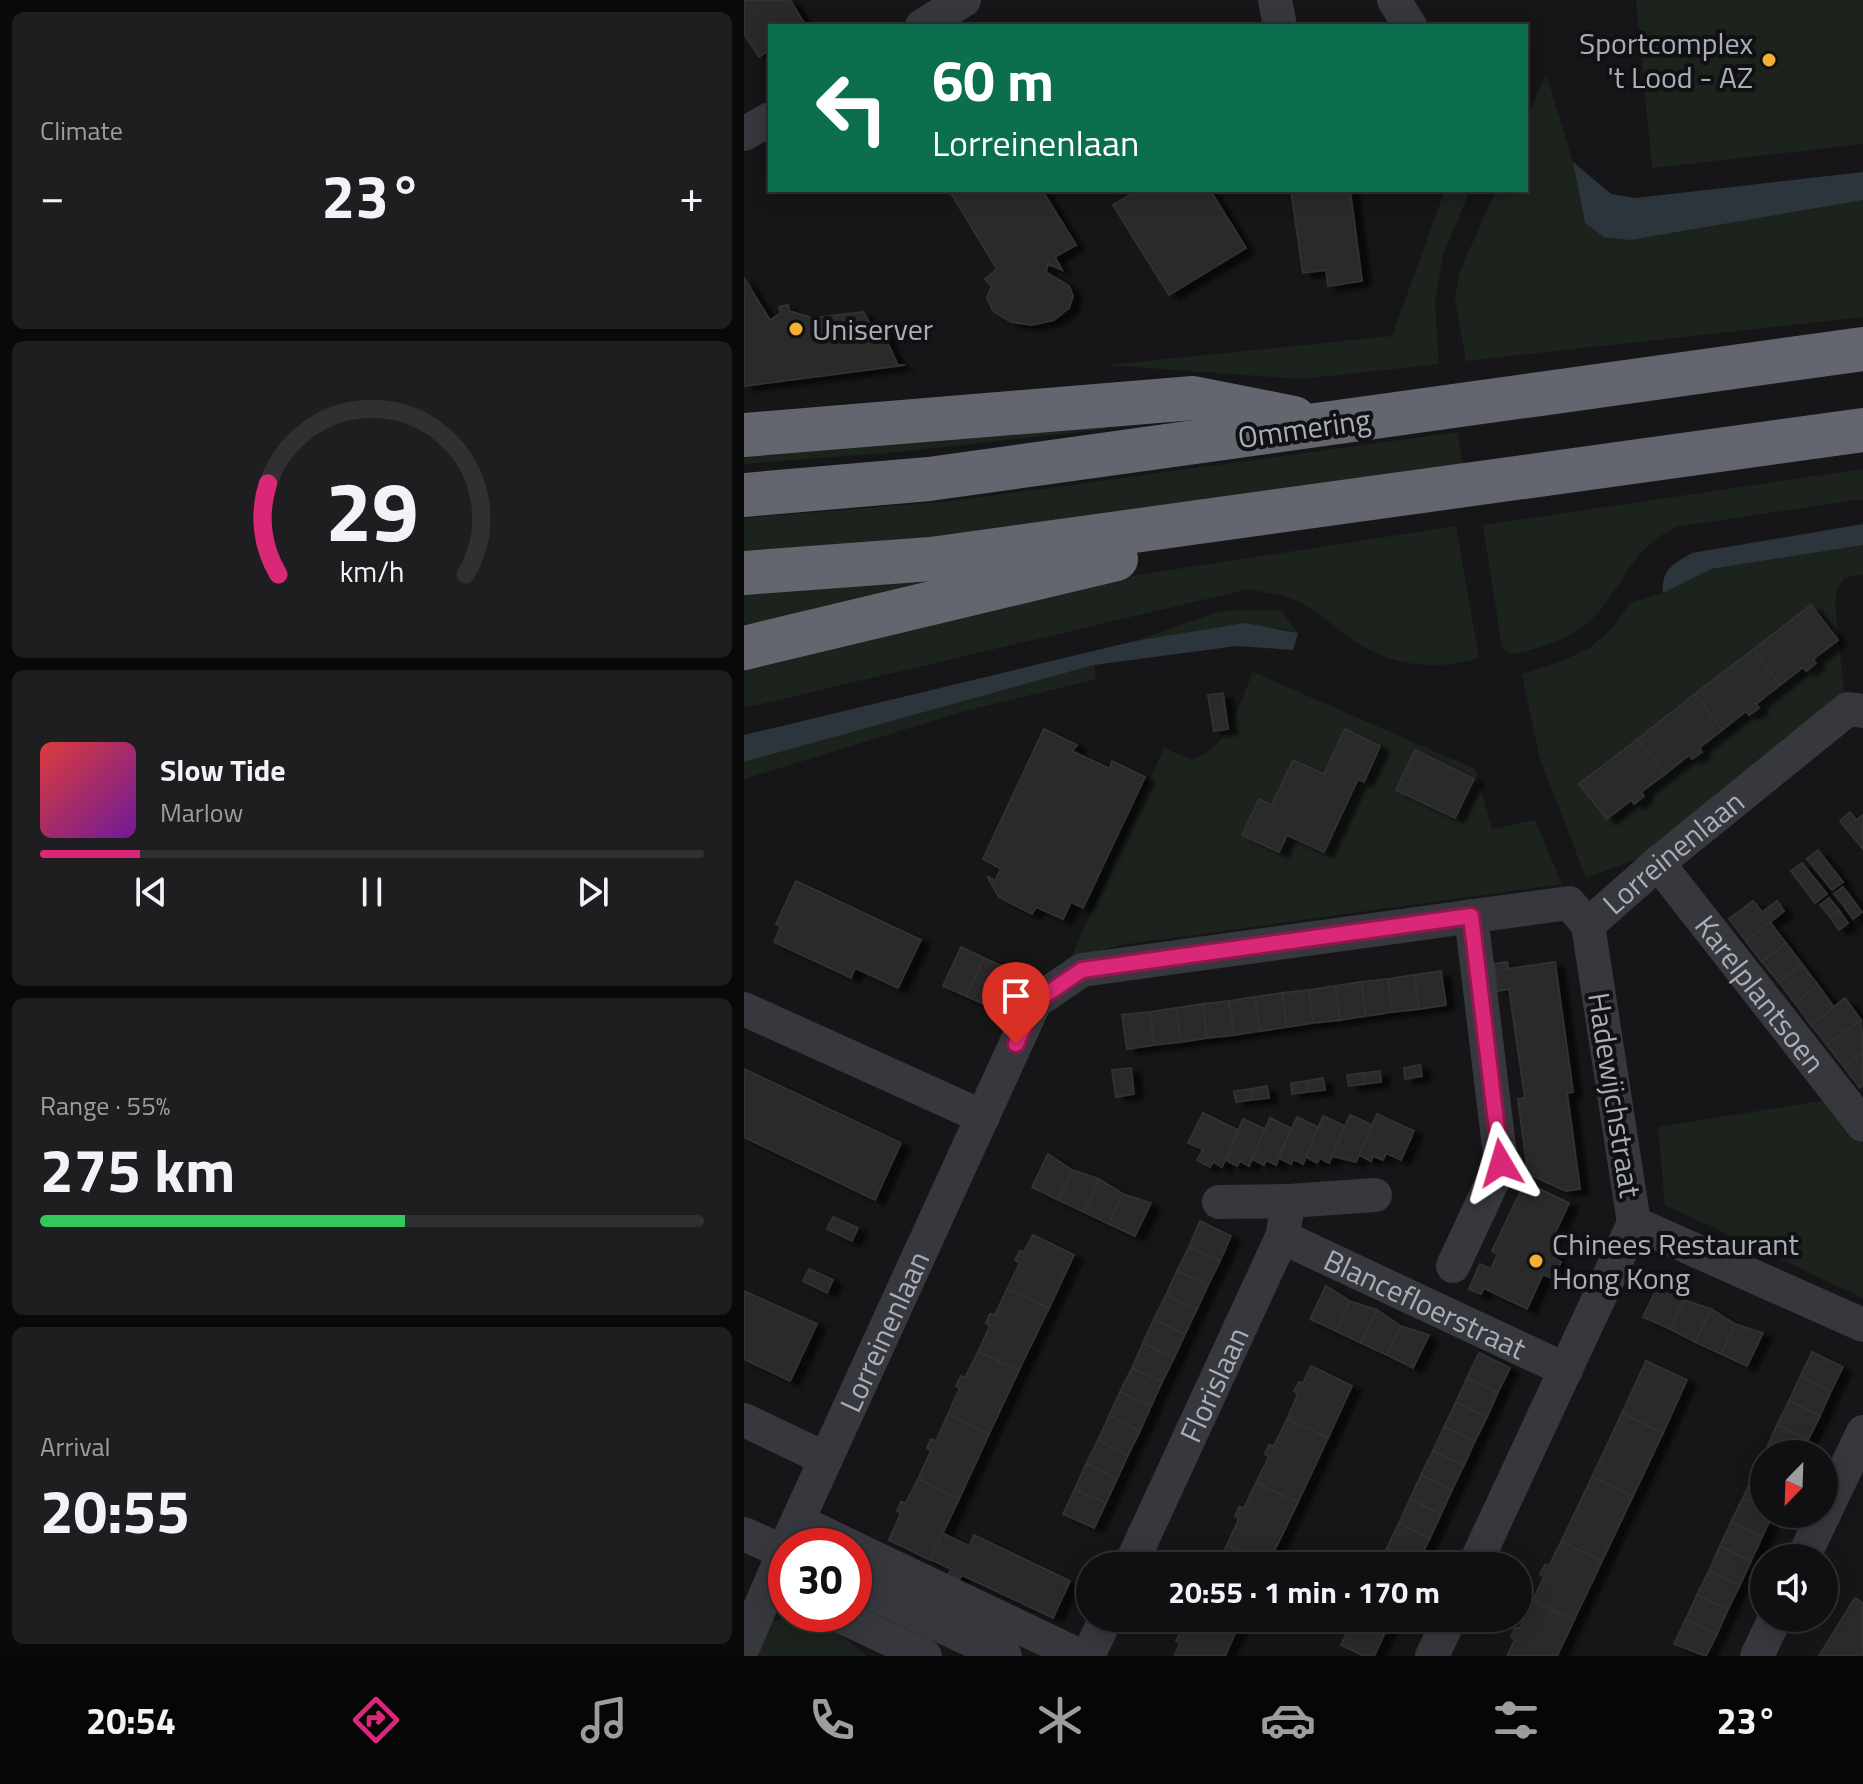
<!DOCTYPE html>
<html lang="en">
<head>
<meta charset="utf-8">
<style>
  :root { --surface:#101012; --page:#1e1e20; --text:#f1f3f6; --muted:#9c9d9f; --line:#303032; --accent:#db2777 }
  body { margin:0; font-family:"Titillium Web",sans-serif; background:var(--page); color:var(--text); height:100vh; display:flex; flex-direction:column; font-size:30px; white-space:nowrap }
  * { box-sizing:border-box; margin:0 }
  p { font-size:26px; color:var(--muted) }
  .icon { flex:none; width:44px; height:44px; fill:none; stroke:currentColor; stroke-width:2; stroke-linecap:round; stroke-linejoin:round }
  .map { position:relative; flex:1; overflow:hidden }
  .drawer { display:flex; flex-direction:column; gap:12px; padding:12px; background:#09090a; width:744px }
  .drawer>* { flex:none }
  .guide { position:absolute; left:24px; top:24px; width:760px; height:168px; border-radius:0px; box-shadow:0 4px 20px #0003,0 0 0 2px var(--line); background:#0b6e4f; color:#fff; overflow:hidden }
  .needle { width:52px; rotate:203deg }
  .fabs { position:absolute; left:1006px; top:1440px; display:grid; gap:16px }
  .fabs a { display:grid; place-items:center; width:88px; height:88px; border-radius:50%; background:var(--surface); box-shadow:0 4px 20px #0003,0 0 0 2px var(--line); font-size:40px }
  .speed { position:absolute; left:24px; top:1528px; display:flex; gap:16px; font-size:40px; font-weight:700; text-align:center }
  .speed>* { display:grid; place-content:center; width:104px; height:104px; border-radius:50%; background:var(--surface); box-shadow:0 4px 20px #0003,0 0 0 2px var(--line); line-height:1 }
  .speed .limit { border:12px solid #d22; background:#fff; color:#111 }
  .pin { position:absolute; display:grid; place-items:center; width:68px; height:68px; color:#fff; margin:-82px -34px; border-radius:50% 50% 50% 0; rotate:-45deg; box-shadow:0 0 8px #0007 }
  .pin .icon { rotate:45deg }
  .me { position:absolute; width:88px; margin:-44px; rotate:353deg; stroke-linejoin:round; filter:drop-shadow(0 0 6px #0008) }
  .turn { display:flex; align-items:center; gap:28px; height:168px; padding:0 32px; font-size:36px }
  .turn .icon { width:104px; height:104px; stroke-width:2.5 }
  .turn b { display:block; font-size:56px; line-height:68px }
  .big { font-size:60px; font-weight:700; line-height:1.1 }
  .drawer .card { flex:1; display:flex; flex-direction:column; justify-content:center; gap:12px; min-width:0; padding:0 28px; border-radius:12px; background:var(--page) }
  .drawer .dial { align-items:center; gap:0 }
  .dial svg { height:208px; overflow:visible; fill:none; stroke:var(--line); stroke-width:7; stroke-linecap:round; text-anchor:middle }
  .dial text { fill:var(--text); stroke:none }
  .song { display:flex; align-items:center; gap:24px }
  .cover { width:96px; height:96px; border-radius:12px; background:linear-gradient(135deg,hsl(0 70% 55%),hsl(280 70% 35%)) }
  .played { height:8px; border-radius:4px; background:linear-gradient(90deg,var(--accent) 15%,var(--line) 15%) }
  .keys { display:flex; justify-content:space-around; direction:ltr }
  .heat { display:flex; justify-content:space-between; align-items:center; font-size:44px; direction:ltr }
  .charge { height:12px; border-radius:6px; background:linear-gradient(90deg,#34c759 55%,var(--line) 0) }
  .trip { position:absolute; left:332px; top:1552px; width:456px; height:80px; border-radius:40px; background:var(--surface); box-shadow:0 4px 20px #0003,0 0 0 2px var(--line); font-weight:700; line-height:80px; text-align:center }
  .tab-bar { display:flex; height:128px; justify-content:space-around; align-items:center; background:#060607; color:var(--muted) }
  .tab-bar .icon { width:56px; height:56px }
  .tab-bar .on { color:var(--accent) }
  .tab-bar b { font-size:36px; color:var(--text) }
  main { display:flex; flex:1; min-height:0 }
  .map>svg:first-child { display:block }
  .green { fill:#1c231d }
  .water { fill:#2c353c }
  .building { fill:#29292c; stroke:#303034; stroke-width:2; filter:url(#shadow) }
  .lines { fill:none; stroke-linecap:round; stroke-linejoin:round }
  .minor { stroke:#37383d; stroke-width:34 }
  .highway { stroke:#63666e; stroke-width:44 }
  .route-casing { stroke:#8e194d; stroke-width:20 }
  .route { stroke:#db2777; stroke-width:14 }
  .poi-dot { fill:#f2b134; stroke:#111113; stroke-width:3 }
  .labels { text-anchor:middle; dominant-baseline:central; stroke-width:8; stroke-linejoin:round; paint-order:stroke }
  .poi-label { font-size:30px; fill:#a8adb8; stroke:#111113; text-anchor:start }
  .street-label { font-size:30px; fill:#a8adb8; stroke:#111113 }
</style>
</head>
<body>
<main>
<section class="drawer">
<div class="card"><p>Climate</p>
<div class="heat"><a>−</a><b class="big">23°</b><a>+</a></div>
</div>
<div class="card dial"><svg viewBox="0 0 100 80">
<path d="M14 69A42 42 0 1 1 86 69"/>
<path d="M14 69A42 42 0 0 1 10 34" stroke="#db2777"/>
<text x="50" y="56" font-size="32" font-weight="700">29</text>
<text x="50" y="72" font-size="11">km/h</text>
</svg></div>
<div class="card">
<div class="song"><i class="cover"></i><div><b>Slow Tide</b><p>Marlow</p></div></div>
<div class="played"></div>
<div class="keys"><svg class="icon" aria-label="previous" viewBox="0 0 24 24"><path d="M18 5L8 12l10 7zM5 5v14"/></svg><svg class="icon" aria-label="pause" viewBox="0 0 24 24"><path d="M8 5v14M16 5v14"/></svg><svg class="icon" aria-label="next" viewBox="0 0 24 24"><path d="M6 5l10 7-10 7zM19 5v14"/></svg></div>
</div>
<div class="card"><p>Range · 55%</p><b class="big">275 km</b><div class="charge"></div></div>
<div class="card"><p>Arrival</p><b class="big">20:55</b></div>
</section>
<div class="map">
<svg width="1119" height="1656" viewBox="0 0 1119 1656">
  <defs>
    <filter id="shadow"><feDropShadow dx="9" dy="5" stdDeviation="2" flood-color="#0009"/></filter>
  </defs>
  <rect width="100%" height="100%" fill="#161618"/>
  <g class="green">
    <path d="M892 0H1119V144L908 168Z"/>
    <path d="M802 74 829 162 841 223 1119 200V317L722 361 711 300 715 273 752 190H782V120Z"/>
    <path d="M701 190H726L699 255 691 301 695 364 557 379 363 365 648 336Z"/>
    <path d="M450 419 156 452 0 464V444Z"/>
    <path d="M714 432 719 470 144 547 0 557V518L209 501Z"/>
    <path d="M1119 469V499L931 527C890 549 884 575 858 608 835 637 800 649 765 654L758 648 739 525Z"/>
    <path d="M712 526 735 658C697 670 655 667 620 647 598 635 581 616 559 604 543 595 522 593 505 589L0 708V662L264 595Z"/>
    <path d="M1119 545V575L1101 577 1094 587 1091 603 1101 701 893 859 842 878 795 756 778 674 816 662 846 648 869 627 886 603 919 593 967 569Z"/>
    <path d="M241 568 0 639V590Z"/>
    <path d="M537 610 554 633 531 627 391 641 476 611Z"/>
    <path d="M350 665 352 679 221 711 0 779V762Z"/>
    <path d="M509 672 731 769 748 829 791 820 818 884 378 945 350 952 324 964 420 748 448 760C486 746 494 706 509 672Z"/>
    <path d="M1083 1100 1119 1144V1298L921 1205 914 1127Z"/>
    <path d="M50 1614 87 1628 124 1656H11L27 1622Z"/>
  </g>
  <g class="water">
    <path d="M829 162 867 194 892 198 1119 172V200L886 240 860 237 841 223Z"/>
    <path d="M1119 524V545L967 569 919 593C917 570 929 564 948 553Z"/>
    <path d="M501 623 554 633 549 650 493 646 350 665 0 762V735L391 641Z"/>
  </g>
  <g class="building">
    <path d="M0 0H46L62 26H26V50L15 57 0 34Z"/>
    <path d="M205 190H298L332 245 311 257 318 270 304 264 302 272 325 286 329 296 325 308 310 320 288 325 267 322 249 311 243 298 248 286 241 279 253 269Z"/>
    <path d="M394 190H466L502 248 425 295 369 205Z"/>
    <path d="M547 190H606L618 281 584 286 582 270 559 273Z"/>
    <path d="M0 278 26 320 37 313 35 307 44 305 45 311 68 318 119 312 130 330 143 328 142 340 154 365H161L0 386Z"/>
    <path d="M1067 605 1094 640 1069 659 1072 663 1062 671 1059 667 1036 685 1009 650Z"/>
    <path d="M1009 650 1036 685 1012 704 1015 708 1005 715 1002 711 978 730 951 694Z"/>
    <path d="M479 693 484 729 470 731 464 695Z"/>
    <path d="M951 694 978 730 955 748 958 752 948 759 945 755 921 774 894 739Z"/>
    <path d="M300 729 333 745 328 751 366 769 368 761 401 777 339 908 327 902 319 919 292 907 288 914 255 897 243 876 251 881 257 869 239 859Z"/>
    <path d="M601 729 636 746 620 782 614 779 580 852 543 835 535 852 498 835 515 799 528 805 549 760 580 774Z"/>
    <path d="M894 739 921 774 897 792 900 796 890 804 887 800 863 819 835 784Z"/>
    <path d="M671 750 730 779 711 818 652 790Z"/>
    <path d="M1106 812 1112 820 1119 815V849L1096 821Z"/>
    <path d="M1074 850 1099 882 1088 890 1063 859Z"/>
    <path d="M1058 863 1083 894 1071 903 1047 871Z"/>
    <path d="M52 881 177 940 154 988 111 968 107 978 30 942 37 926 32 924Z"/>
    <path d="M1099 887 1109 900 1100 906 1090 894Z"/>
    <path d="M1085 898 1095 910 1086 917 1076 905Z"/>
    <path d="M1109 900 1118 912 1109 919 1100 906Z"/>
    <path d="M1009 901 1018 912 1033 901 1040 911 1002 941 985 919Z"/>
    <path d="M1095 910 1104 923 1095 930 1086 917Z"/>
    <path d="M1026 922 1042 943 1018 962 1002 941Z"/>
    <path d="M1042 943 1058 964 1035 982 1018 962Z"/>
    <path d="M217 947 240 958 222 996 199 986Z"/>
    <path d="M240 958 262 968 244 1006 222 996Z"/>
    <path d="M763 962 764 969 811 962 829 1092 823 1093 836 1189 822 1191 784 1174 774 1099 781 1098 765 989 754 991 750 964Z"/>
    <path d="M1058 964 1074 985 1051 1003 1035 982Z"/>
    <path d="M697 971 702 1005 675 1009 670 975Z"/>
    <path d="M670 975 675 1009 648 1012 644 979Z"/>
    <path d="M644 979 648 1012 622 1016 617 982Z"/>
    <path d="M617 982 622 1016 596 1020 591 986Z"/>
    <path d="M1074 985 1090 1007 1067 1025 1051 1003Z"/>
    <path d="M591 986 596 1020 569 1023 565 990Z"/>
    <path d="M565 990 569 1023 543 1027 538 993Z"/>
    <path d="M538 993 543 1027 516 1031 511 997Z"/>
    <path d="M511 997 516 1031 490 1035 485 1001Z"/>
    <path d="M1101 998 1117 1020 1083 1045 1067 1025Z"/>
    <path d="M485 1001 490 1035 463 1038 459 1004Z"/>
    <path d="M459 1004 463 1038 437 1042 432 1008Z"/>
    <path d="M432 1008 437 1042 410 1045 406 1012Z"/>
    <path d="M406 1012 410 1045 383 1049 378 1015Z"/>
    <path d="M1117 1020 1119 1052 1100 1067 1083 1045Z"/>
    <path d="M1119 1052V1085L1116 1088 1100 1067Z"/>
    <path d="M676 1065 678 1076 661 1079 660 1068Z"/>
    <path d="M387 1068 390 1094 372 1097 368 1070Z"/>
    <path d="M0 1069 157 1143 131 1200 0 1137Z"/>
    <path d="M636 1071 637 1082 621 1084 619 1073Z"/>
    <path d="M619 1073 621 1084 605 1086 603 1075Z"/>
    <path d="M579 1078 581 1090 564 1092 563 1081Z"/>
    <path d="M563 1081 564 1092 548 1094 547 1083Z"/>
    <path d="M523 1086 525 1098 508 1100 507 1089Z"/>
    <path d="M507 1089 508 1100 492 1102 490 1091Z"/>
    <path d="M459 1113 494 1130 478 1167 469 1162 466 1167 453 1160 459 1149 444 1143Z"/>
    <path d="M633 1114 670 1131 657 1160 642 1153 639 1160 629 1156 627 1161 615 1155Z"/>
    <path d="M606 1115 628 1125 612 1162 588 1156Z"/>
    <path d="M579 1116 601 1126 585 1163 576 1158 573 1163 562 1157Z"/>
    <path d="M553 1117 574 1127 559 1164 549 1159 547 1164 535 1158Z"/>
    <path d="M526 1118 547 1128 532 1165 522 1160 520 1165 508 1159Z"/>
    <path d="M499 1119 521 1129 505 1166 496 1161 493 1166 482 1160Z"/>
    <path d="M304 1154 328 1170 314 1200 288 1187Z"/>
    <path d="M328 1170 355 1179 340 1212 314 1200Z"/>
    <path d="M355 1179 379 1194 365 1224 340 1212Z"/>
    <path d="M781 1182 825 1203 805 1246 813 1250 809 1258 817 1262 809 1279 799 1274 783 1309 740 1288 737 1294 725 1289 736 1264 747 1269 754 1254 748 1251Z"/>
    <path d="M379 1194 407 1203 391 1236 365 1224Z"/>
    <path d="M89 1217 114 1228 108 1241 83 1229Z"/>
    <path d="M456 1221 487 1236 476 1261 445 1247Z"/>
    <path d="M289 1235 330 1255 305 1308 263 1289 276 1263 271 1260 276 1251 280 1252Z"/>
    <path d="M445 1247 476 1261 464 1285 433 1271Z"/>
    <path d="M65 1269 89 1280 83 1293 59 1281Z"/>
    <path d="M433 1271 464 1285 453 1309 422 1295Z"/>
    <path d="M915 1284 940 1300 926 1329 899 1317Z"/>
    <path d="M582 1286 606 1301 592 1331 566 1319Z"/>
    <path d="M263 1289 305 1308 275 1370 234 1352 246 1326 242 1323 246 1314 251 1315Z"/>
    <path d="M0 1291 73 1324 46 1381 0 1359Z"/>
    <path d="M422 1295 453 1309 441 1334 410 1319Z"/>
    <path d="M940 1300 967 1309 951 1342 926 1329Z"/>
    <path d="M606 1301 633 1310 617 1343 592 1331Z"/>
    <path d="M967 1309 991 1324 977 1354 951 1342Z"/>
    <path d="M633 1310 657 1326 643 1355 617 1343Z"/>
    <path d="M410 1319 441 1334 430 1358 399 1343Z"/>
    <path d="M991 1324 1019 1333 1003 1366 977 1354Z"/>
    <path d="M657 1326 685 1335 669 1368 643 1355Z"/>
    <path d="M399 1343 430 1358 418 1382 388 1368Z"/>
    <path d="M234 1352 275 1370 245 1434 204 1414 216 1388 212 1386 217 1376 221 1378Z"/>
    <path d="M1068 1352 1099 1367 1087 1391 1056 1377Z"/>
    <path d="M735 1353 766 1368 754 1392 723 1378Z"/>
    <path d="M902 1361 943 1380 919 1433 878 1413Z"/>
    <path d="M567 1366 608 1386 584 1438 543 1419 554 1394 550 1391 555 1382 559 1383Z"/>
    <path d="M388 1368 418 1382 407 1406 376 1392Z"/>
    <path d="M1056 1377 1087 1391 1076 1416 1045 1401Z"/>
    <path d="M723 1378 754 1392 743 1417 712 1402Z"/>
    <path d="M376 1392 407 1406 396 1431 365 1416Z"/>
    <path d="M1045 1401 1076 1416 1064 1440 1033 1425Z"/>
    <path d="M712 1402 743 1417 731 1441 700 1427Z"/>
    <path d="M878 1413 919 1433 889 1496 848 1477Z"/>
    <path d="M204 1414 245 1434 215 1499 174 1479 187 1451 183 1448 187 1439 192 1441Z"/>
    <path d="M365 1416 396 1431 384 1455 354 1440Z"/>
    <path d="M543 1419 584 1438 554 1502 512 1483 525 1457 521 1454 525 1445 530 1446Z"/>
    <path d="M1033 1425 1064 1440 1057 1454H1031L1022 1450Z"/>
    <path d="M700 1427 731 1441 720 1465 689 1451Z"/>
    <path d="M354 1440 384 1455 373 1479 342 1464Z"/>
    <path d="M689 1451 720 1465 708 1490 677 1475Z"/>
    <path d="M342 1464 373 1479 362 1503 331 1489Z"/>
    <path d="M1010 1474 1020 1478V1508L999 1498Z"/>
    <path d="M677 1475 708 1490 697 1514 666 1499Z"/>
    <path d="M848 1477 889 1496 858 1561 817 1542Z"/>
    <path d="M174 1479 215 1499 186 1560 145 1540 157 1513 153 1511 157 1502 162 1503Z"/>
    <path d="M512 1483 554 1502 524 1564 483 1545 495 1519 491 1516 495 1507 500 1508Z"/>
    <path d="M331 1489 362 1503 350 1528 319 1514Z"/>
    <path d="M999 1498 1020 1508V1514H1029L1018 1537 987 1522Z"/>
    <path d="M666 1499 697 1514 686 1538 655 1523Z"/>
    <path d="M987 1522 1018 1537 1007 1561 976 1546Z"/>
    <path d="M655 1523 686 1538 674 1562 643 1548Z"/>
    <path d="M198 1533 225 1546 230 1535 326 1581 309 1618 218 1575 215 1580 204 1575 207 1569 186 1559Z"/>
    <path d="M817 1542 858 1561 830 1620 789 1600 800 1577 796 1574 801 1565 805 1566Z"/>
    <path d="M483 1545 524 1564 523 1566H473Z"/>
    <path d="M976 1546 1007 1561 996 1585 965 1571Z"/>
    <path d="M643 1548 674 1562 672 1566H635Z"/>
    <path d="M965 1571 996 1585 984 1609 953 1595Z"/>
    <path d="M953 1595 984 1609 973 1634 942 1619Z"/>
    <path d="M1111 1598 1119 1603V1656H1075Z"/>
    <path d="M789 1600 830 1620 813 1656H763L771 1640 767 1637 771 1628H776Z"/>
    <path d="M448 1618H475L494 1627 481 1656H430L436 1644 432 1641 436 1633 441 1634Z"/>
    <path d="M610 1618H648L640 1635Z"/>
    <path d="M942 1619 973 1634 962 1656 930 1644Z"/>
    <path d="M609 1620 640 1635 630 1656H620L597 1645Z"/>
  </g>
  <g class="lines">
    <g class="minor">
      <path d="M531 0 536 26"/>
      <path d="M650 0 666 26"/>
      <path d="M178 26 220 0"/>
      <path d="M0 134 26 119"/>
      <path id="s1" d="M914 863 1119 1125"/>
      <path id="s2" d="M844 925 914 863 1104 709 1119 711"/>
      <path d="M0 1009 239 1117"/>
      <path d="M545 1201 631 1195"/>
      <path d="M890 1223 1119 1325"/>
      <path id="s3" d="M538 1237 822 1370"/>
      <path d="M709 1266 757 1163 727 916"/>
      <path d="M0 1420 82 1459"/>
      <path d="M1080 1514 1119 1432"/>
      <path d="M54 1521 106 1546"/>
      <path d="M0 1534 42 1553"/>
      <path id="s4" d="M42 1546 291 1002 338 970 825 903 844 925"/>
      <path d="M110 1548 336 1656"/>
      <path d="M1059 1558 1080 1514"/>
      <path id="s5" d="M386 1566 538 1237 545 1201 475 1202"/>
      <path d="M730 1566 890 1223 844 925"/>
      <path d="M110 1585 261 1656"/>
      <path d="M92 1614 181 1656"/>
      <path d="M0 1645 42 1547"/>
      <path d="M344 1656 362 1618"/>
      <path d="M688 1656 706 1618"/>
      <path d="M1013 1656 1031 1618"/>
    </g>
    <g class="highway">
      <path d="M0 435 449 398 550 418"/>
      <path d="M0 495 185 479 1119 349"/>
      <path d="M0 573 187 559 1119 430"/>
      <path d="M0 648 372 559"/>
    </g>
  </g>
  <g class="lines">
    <defs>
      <path id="route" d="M272 1044 291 1002 338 970 727 916 757 1163"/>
    </defs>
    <use href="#route" class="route-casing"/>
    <use href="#route" class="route"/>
  </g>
  <g class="poi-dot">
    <circle cx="1025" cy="60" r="8"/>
    <circle cx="52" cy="329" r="8"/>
    <circle cx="792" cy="1261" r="8"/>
  </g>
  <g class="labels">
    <g class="poi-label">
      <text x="1009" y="43" text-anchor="end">Sportcomplex<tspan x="1009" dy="34">'t Lood - AZ</tspan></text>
      <text x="68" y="329">Uniserver</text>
      <text x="808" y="1244">Chinees Restaurant<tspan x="808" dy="34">Hong Kong</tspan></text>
    </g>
    <g class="street-label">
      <text transform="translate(560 428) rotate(-8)">Ommering</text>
      <text stroke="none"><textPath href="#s2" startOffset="112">Lorreinenlaan</textPath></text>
      <text stroke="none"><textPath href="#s1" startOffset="166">Karelplantsoen</textPath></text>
      <text transform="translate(871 1095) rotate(81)">Hadewijchstraat</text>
      <text stroke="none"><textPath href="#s3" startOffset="158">Blancefloerstraat</textPath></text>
      <text stroke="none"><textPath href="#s4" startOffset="236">Lorreinenlaan</textPath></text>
      <text stroke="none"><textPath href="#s5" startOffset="200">Florislaan</textPath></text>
    </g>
  </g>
</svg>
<div class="fabs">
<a><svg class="needle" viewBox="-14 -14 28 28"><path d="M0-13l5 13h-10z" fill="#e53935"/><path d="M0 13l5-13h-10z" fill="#9c9d9f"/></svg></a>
<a><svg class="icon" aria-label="sound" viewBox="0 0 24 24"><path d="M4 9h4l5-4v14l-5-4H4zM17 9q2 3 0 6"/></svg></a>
</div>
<div class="speed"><div class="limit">30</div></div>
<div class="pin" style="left:272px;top:1044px;background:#d93025"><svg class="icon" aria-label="arrive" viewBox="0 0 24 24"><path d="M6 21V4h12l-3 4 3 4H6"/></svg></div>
<svg class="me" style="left:757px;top:1163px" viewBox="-20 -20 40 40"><path d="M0-17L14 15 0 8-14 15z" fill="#db2777" stroke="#fff" stroke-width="4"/></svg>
<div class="trip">20:55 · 1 min · 170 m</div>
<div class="guide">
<div class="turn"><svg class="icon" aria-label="left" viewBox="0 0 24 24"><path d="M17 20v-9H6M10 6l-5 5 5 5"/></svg><div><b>60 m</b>Lorreinenlaan</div></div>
</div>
</div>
</main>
<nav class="tab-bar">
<b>20:54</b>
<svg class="icon on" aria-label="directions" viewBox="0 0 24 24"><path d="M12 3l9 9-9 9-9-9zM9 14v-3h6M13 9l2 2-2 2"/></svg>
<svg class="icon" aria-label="music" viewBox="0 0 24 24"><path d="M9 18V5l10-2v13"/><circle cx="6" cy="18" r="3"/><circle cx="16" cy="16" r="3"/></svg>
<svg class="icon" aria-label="phone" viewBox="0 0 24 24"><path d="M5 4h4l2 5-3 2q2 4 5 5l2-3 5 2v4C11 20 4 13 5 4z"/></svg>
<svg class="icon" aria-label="climate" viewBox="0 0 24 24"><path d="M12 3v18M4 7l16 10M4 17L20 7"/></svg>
<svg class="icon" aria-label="car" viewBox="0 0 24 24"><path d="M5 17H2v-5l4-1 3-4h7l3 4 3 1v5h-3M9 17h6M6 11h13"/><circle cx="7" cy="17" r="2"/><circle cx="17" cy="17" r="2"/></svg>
<svg class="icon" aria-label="filters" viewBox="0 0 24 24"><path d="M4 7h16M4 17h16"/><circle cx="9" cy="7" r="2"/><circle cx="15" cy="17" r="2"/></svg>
<b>23°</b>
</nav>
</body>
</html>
